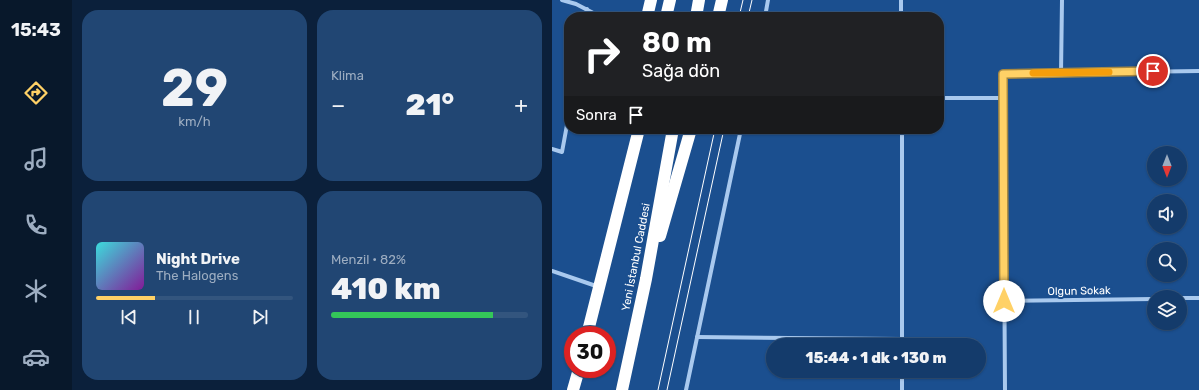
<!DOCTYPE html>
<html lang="tr">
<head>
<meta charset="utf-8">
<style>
  :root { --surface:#143b6b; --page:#214673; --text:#f1f3f6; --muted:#9dadc1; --line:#33557e; --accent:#ffd166 }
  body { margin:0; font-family:Rubik,sans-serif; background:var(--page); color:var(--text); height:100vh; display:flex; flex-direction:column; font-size:15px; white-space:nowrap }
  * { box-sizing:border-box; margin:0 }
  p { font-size:13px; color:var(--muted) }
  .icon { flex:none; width:22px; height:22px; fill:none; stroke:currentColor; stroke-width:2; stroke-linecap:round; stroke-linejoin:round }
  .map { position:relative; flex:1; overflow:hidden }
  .details { display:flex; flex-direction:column; gap:10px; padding:10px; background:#0b203b; width:480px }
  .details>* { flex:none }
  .banner { position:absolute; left:12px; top:12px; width:380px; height:122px; border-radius:16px; box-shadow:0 1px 3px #0004,0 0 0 1px var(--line); background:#202124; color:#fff; overflow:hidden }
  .needle { width:26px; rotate:180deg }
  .buttons { position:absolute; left:595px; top:146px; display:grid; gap:8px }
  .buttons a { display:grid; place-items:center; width:40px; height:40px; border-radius:50%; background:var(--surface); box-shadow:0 1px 3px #0004,0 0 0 1px var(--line); font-size:20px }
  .speed { position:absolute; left:12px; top:326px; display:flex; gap:8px; font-size:20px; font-weight:700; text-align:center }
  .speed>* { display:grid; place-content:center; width:52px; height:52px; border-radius:50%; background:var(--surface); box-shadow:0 1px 3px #0004,0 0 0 1px var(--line); line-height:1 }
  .speed .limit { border:6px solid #d22; background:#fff; color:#111 }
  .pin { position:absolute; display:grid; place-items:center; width:34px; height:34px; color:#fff; margin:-17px; border:2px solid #fff; border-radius:50%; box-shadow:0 1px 4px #0007 }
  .me { position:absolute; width:44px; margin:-22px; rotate:0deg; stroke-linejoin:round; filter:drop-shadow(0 0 3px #0008) }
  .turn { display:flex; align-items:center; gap:14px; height:84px; padding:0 12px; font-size:18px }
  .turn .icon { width:52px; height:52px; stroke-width:2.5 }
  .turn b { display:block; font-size:28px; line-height:34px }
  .then { display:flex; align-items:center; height:38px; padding:0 12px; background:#0003; gap:8px; font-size:15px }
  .big { font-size:30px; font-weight:800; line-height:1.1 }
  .details .tile { flex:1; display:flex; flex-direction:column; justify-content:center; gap:6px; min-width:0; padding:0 14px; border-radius:16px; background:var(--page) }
  .details .dial { align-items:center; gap:0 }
  .dial b { font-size:52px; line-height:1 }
  .song { display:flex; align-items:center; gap:12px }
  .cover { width:48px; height:48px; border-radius:6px; background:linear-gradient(135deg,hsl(180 70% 55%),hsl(290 70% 35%)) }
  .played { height:4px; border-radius:2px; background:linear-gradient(90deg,var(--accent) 30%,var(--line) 30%) }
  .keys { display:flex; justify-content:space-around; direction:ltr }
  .heat { display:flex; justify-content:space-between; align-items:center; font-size:22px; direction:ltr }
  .charge { height:6px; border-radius:3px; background:linear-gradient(90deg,#34c759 82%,var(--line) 0) }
  .details .tiles { flex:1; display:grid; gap:10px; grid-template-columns:repeat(2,1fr) }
  .trip { position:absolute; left:214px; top:338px; width:220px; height:40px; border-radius:20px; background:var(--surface); box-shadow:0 1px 3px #0004,0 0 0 1px var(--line); font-weight:800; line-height:40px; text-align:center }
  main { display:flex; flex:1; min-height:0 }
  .dock { display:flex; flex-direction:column; width:72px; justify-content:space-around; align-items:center; background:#08182b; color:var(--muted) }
  .dock .icon { width:28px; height:28px }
  .dock .on { color:var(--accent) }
  .dock b { font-size:18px; color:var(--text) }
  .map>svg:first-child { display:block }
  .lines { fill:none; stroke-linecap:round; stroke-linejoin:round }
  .street { stroke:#a9c9ee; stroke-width:4 }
  .highway { stroke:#fff; stroke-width:12 }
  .tram { stroke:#fff; stroke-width:1 }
  .route-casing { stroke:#a68842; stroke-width:10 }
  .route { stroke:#ffd166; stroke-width:7 }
  .slow { stroke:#f59e0b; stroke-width:7 }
  .labels { text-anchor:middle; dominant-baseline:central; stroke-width:4; stroke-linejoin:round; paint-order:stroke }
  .street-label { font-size:11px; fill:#fff; stroke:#1b4f8f }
</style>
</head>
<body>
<main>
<nav class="dock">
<b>15:43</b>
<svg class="icon on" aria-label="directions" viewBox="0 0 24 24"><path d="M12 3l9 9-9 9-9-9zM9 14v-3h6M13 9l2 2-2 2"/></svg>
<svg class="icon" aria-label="music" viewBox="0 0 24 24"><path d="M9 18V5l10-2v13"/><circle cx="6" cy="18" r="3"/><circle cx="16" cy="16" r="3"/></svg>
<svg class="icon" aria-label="phone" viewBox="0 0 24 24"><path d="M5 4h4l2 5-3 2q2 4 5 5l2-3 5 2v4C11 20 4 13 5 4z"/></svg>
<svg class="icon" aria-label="climate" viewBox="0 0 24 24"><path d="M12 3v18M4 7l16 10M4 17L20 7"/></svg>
<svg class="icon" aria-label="car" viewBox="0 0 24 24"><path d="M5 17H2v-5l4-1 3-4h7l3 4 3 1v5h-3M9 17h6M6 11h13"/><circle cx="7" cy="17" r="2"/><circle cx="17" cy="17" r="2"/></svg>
</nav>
<section class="details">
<div class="tiles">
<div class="tile dial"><b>29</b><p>km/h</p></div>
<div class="tile"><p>Klima</p>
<div class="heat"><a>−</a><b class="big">21°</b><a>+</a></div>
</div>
<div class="tile">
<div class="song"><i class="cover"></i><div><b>Night Drive</b><p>The Halogens</p></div></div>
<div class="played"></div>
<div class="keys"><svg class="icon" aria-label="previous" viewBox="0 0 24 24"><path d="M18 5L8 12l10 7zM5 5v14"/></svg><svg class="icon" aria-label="pause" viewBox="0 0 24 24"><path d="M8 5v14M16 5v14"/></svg><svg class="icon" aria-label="next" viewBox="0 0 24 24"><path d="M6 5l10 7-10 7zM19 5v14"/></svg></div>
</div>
<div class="tile"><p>Menzil · 82%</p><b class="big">410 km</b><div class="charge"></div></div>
</div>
</section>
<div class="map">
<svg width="647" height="390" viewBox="0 0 647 390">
  <rect width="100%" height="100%" fill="#1b4f8f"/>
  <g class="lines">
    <g class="street">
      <path d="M10 0 24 4 49 17"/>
      <path d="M349 0V17"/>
      <path d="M34 17 35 9"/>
      <path d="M213 17 216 0"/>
      <path d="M509 73 510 0"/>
      <path d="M387 98H451"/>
      <path d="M350 129V345"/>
      <path d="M0 149 10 152 17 114"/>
      <path d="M0 271 47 287"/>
      <path d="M628 298H647"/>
      <path d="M452 301 602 299"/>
      <path d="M145 337 350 339"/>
      <path d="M350 371V390"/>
      <path d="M134 390 189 129"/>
      <path d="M453 390 451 74 647 71"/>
    </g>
    <g class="highway">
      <path d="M95 17 99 0"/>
      <path d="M114 17 118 0"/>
      <path d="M144 17 147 0"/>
      <path d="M166 17 170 0"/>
      <path d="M108 236 139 129"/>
      <path d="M35 335 87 129"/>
      <path d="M21 390 27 369"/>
      <path d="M70 390 94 279 121 129"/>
    </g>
    <g class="tram">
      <path d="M187 17 191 0"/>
      <path d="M196 17 200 0"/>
      <path d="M106 390 163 129"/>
      <path d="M115 390 172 129"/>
    </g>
  </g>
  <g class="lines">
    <defs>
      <path id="route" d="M452 301 451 74 601 71"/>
    </defs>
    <use href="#route" class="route-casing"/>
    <use href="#route" class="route"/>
    <path class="slow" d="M481 73 557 72"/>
  </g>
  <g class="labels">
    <g class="street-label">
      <text transform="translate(84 257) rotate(-79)">Yeni İstanbul Caddesi</text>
      <text transform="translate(527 291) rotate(-1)">Olgun Sokak</text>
    </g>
  </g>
</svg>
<div class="buttons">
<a><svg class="needle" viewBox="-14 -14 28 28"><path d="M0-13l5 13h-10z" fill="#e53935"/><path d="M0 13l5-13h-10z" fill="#9dadc1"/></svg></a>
<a><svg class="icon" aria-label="sound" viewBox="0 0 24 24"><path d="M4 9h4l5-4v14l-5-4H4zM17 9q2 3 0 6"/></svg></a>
<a><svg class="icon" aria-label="search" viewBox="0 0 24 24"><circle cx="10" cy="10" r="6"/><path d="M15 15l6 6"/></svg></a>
<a><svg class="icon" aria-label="layers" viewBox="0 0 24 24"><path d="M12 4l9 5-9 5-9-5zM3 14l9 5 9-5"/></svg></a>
</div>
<div class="speed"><div class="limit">30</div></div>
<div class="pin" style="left:601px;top:71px;background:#d93025"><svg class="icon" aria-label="arrive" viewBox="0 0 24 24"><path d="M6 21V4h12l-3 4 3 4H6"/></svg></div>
<svg class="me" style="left:452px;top:301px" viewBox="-20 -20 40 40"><circle r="19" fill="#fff"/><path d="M0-13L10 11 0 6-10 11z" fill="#ffd166"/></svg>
<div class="trip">15:44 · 1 dk · 130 m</div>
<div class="banner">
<div class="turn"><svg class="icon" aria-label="right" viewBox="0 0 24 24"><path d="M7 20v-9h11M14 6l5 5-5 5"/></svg><div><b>80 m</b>Sağa dön</div></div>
<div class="then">Sonra<svg class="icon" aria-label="arrive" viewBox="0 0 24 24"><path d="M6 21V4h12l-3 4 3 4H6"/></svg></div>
</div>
</div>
</main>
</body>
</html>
